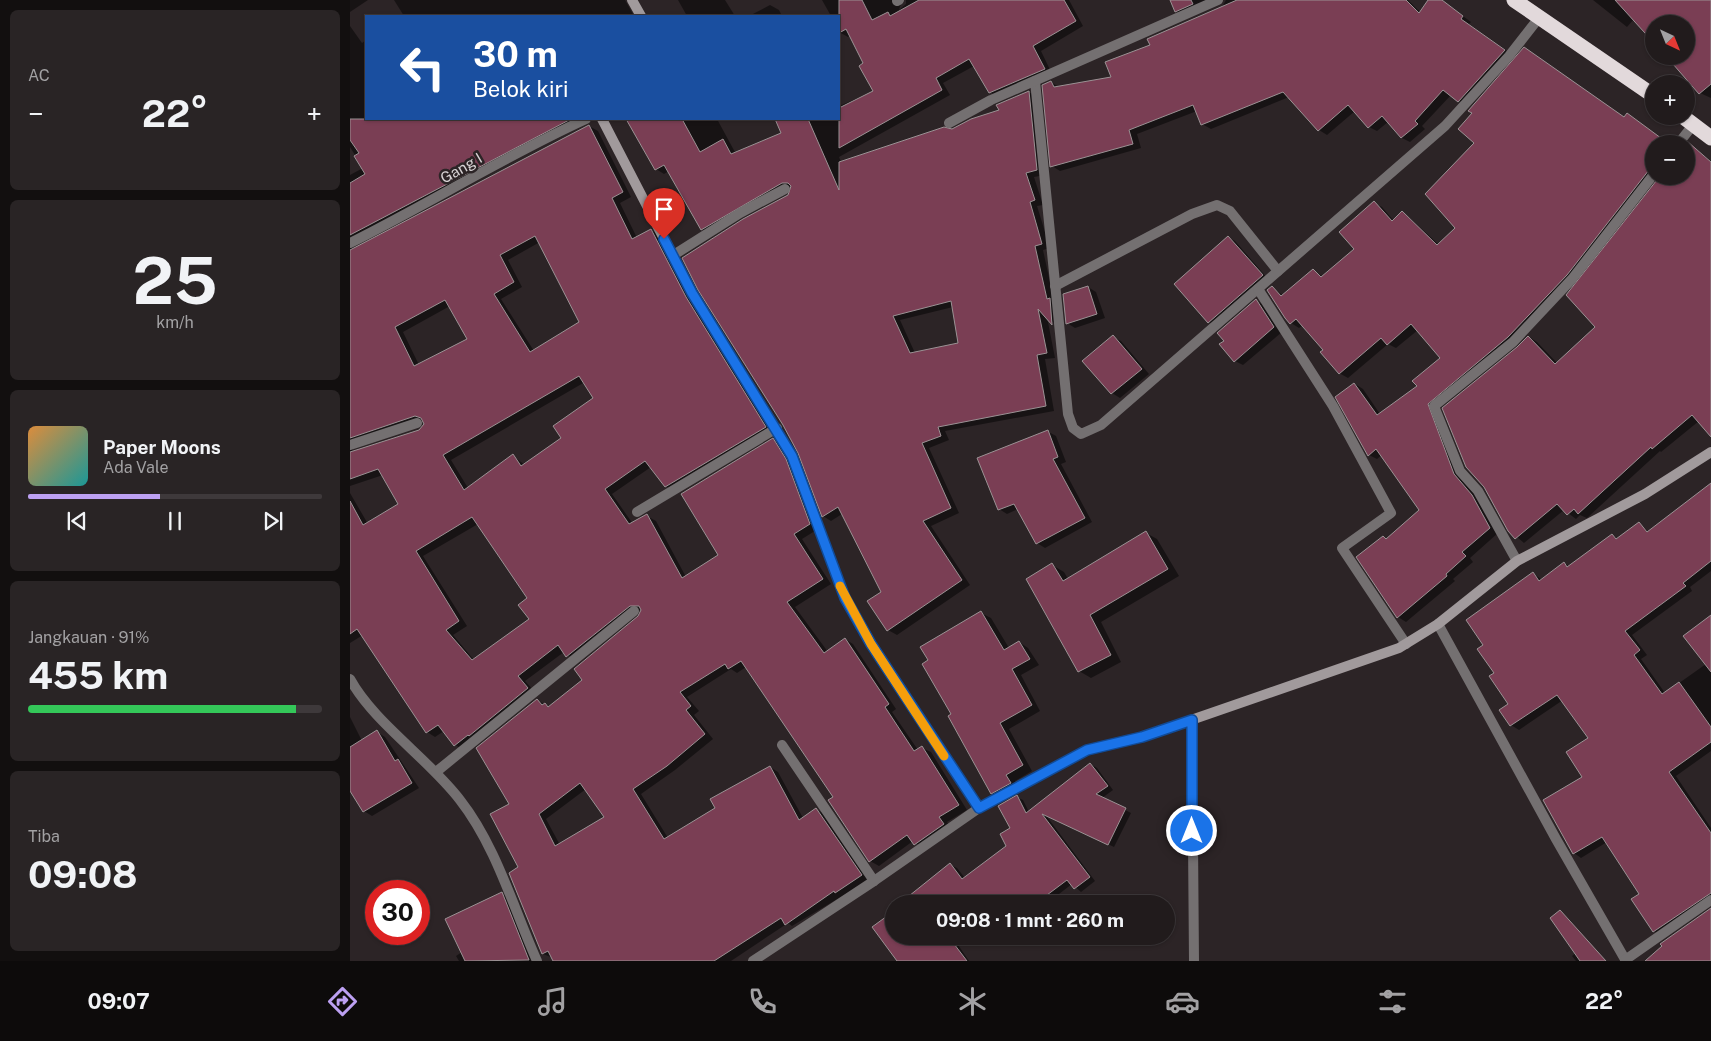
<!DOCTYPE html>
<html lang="id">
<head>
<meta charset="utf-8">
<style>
  :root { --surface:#211b1c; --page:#292425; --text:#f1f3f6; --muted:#a2a1a3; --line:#3e393b; --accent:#bca0f2 }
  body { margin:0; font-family:"Public Sans",sans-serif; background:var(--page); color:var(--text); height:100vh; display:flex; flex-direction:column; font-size:19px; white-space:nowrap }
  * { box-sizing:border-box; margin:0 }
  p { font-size:16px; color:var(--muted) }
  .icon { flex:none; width:28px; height:28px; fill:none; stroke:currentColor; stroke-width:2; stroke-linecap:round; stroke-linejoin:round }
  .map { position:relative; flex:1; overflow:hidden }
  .sheet { display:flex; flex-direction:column; gap:10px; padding:10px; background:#120f0f; width:350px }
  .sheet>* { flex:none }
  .hud { position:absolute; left:15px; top:15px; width:475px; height:105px; border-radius:0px; box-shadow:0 1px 4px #0004,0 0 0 1px var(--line); background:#1a4fa0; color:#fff; overflow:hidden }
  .needle { width:32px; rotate:137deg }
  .fabs { position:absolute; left:1295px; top:15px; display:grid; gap:10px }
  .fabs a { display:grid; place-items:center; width:50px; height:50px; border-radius:50%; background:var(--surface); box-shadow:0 1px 4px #0004,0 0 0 1px var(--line); font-size:25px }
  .speed { position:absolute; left:15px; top:880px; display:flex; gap:10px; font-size:25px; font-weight:700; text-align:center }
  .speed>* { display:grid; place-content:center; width:65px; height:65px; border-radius:50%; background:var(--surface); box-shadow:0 1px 4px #0004,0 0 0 1px var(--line); line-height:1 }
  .speed .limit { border:8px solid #d22; background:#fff; color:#111 }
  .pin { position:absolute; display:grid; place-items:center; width:42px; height:42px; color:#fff; margin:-51px -21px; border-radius:50% 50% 50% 0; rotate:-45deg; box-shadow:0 0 5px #0007 }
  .pin .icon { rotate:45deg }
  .me { position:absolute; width:55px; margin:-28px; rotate:0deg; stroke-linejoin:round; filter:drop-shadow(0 0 4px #0008) }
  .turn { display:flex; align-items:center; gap:18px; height:105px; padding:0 25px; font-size:22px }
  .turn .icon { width:65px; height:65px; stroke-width:2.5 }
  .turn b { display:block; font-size:35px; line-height:42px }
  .big { font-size:38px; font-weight:700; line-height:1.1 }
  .sheet .card { flex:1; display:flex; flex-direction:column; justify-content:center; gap:8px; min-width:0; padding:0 18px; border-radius:8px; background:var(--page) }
  .sheet .dial { align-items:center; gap:0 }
  .dial b { font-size:65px; line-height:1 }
  .song { display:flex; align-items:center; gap:15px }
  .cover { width:60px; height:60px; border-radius:8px; background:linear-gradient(135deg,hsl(30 70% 55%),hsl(180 70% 35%)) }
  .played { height:5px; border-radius:2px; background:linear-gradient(90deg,var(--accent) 45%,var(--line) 45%) }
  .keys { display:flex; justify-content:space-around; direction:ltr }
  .heat { display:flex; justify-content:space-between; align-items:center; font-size:28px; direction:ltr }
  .charge { height:8px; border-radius:4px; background:linear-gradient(90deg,#34c759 91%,var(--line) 0) }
  .trip { position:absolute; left:535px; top:895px; width:290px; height:50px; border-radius:25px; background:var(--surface); box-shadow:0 1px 4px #0004,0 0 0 1px var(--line); font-weight:700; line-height:50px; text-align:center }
  .tab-bar { display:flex; height:80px; justify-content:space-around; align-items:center; background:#0d0b0b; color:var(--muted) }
  .tab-bar .icon { width:35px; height:35px }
  .tab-bar .selected { color:var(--accent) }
  .tab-bar b { font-size:22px; color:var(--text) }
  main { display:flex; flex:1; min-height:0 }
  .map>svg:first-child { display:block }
  .shadow { fill:#0007; fill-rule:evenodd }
  .building { fill:#7a3e54; stroke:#9b9294; fill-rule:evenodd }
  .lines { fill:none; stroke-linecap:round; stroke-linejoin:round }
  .lane { stroke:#747071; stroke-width:10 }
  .street { stroke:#747071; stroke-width:10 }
  .secondary { stroke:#a19a9c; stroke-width:10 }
  .highway { stroke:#e2d9db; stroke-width:15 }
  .route-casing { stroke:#114b97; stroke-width:12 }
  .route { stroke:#1a73e8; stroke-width:9 }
  .slow { stroke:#f59e0b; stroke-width:9 }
  .labels { text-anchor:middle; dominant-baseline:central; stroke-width:5; stroke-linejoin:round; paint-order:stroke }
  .street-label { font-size:15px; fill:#d8d3d5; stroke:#2c2426 }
</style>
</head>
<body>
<main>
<section class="sheet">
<div class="card"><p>AC</p>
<div class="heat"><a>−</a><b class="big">22°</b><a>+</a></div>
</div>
<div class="card dial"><b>25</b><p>km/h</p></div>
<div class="card">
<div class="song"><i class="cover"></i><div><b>Paper Moons</b><p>Ada Vale</p></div></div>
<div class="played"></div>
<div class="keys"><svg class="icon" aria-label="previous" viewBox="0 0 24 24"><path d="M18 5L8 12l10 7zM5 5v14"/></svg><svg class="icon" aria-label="pause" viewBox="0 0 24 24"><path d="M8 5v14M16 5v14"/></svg><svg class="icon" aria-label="next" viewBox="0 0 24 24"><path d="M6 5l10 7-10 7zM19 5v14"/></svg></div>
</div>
<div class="card"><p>Jangkauan · 91%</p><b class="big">455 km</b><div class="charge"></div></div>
<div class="card"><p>Tiba</p><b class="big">09:08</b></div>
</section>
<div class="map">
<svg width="1361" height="961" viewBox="0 0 1361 961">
  <rect width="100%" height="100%" fill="#2c2426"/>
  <g class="shadow">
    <path d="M0 0H18L0 12Z"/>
    <path d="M44 0H275L284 16H54Z"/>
    <path d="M328 0H375L385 16H337Z"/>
    <path d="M472 0H552L549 10 556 4V0H719L733 26 691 51 702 74 648 97 640 92 624 66 593 83 600 95 489 157 491 162 602 131 650 110 679 92 687 97 695 175 684 177 693 205 687 206 700 248 693 250 710 328 697 317 705 358 695 359 704 411 595 431 599 440 579 448 609 513 581 526 620 585 547 635 538 630 533 592 492 514 481 521 473 516 439 196 443 186 360 234 352 229 319 171 314 174 306 169 278 119H367L386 154 433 133 427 119H489V106L525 91 501 35 498 37 489 32V16H481ZM502 27 492 32V30ZM603 307 609 344 565 353 550 320Z"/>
    <path d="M821 0H870L834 15 826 11Z"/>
    <path d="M876 0H1058L1071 13 1080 0H1091L1121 22 1119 24 1163 55 1117 106 1101 95 1072 126 1075 129 1060 142 1052 138 1038 122 1027 131 1019 127 1005 111 977 135 969 130 939 97 861 129 852 124 847 111 787 134 791 148 710 171 702 166 701 82 710 88 762 78 801 46 872 7Z"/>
    <path d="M1243 0H1361V98L1350 93 1317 56H1336V24L1284 19 1277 27Z"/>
    <path d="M420 5 429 10 432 16H399Z"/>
    <path d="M0 26 12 43 16 40V119H238L3 244 2 251 180 156 239 126 248 131 281 197 270 203 287 238 301 230 309 235 424 432 324 491 316 486 301 467 262 494 283 524 297 516 306 521 336 577 370 555 423 440 432 445 444 465 468 529 452 539 481 584 445 607 478 652 495 639 503 644 546 709 542 712 568 750 572 748 581 752 617 810 597 822 602 829 574 848 563 841 529 866 520 861 485 797 396 667 387 673 381 669 337 697 349 711 344 715 363 739 325 770 291 794 318 838 366 808 420 767 428 772 453 818 466 810 475 814 519 880 442 926 438 923 381 961H204L203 958 193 954 169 868 161 805 187 700 200 707 234 680 289 617 292 610H289L226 661 214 652 175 681 186 693 113 749 105 745 94 731 85 737 77 732 13 635 0 643V493L18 524 50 504 33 475 0 486V175L13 168 0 147ZM190 242 230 322 184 351 151 299 172 287 158 260ZM100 306 118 340 69 365 53 332ZM235 382 245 398 212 438 175 465 163 456 118 488 101 460ZM76 420 70 431 1 453 6 443ZM128 524 178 598 180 619 124 660 103 635 117 626 73 556ZM236 789 256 817 210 845 196 819Z"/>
    <path d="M1339 143 1361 161V432L1349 421 1311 452 1310 451 1237 518 1230 515 1226 519 1214 510 1174 543 1159 530 1168 348 1179 337 1187 342 1207 363 1247 327 1336 176Z"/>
    <path d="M1304 144V176L1225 279 1085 409 1112 480 1131 501 1148 533 1120 558 1123 562 1103 579 1105 581 1056 622 1048 617 1033 537 1037 540 1070 510 1032 455 1027 459 1019 455 1005 384 1013 389 1030 414 1069 386 1091 358 1068 330 1046 348 1038 344 998 378 989 373 974 350 953 325 949 328 941 323 922 287 934 296 963 270 973 277 1006 249 1024 203 1032 207 1044 221 1052 213 1060 218 1089 245Z"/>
    <path d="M878 237 885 241 919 280 866 326 859 322Z"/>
    <path d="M738 287 746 292 755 318 725 328 717 323Z"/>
    <path d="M906 301 915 305 932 332 893 365 885 361 875 341Z"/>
    <path d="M763 337 771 341 799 374 770 398 762 393 734 361Z"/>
    <path d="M697 431 706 436 716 462 711 464 742 522 695 548 687 543 668 509 657 514 649 509Z"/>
    <path d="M1361 493V571L1340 587 1342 591 1282 635 1297 655 1291 659 1315 693 1356 664 1361 616V751L1326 776 1361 828V901L1311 936 1304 931 1290 894 1257 842 1231 858 1224 853 1240 738 1213 700 1169 730 1161 725 1151 711 1160 705 1134 645 1183 573 1192 580 1214 563 1220 567 1262 535 1268 539 1289 523 1299 532Z"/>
    <path d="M796 533 807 539 829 576 751 622 771 662 741 678 729 671 702 565 714 572 718 579Z"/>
    <path d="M631 613 641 618 659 648 669 642 678 648 689 665 671 675 690 711 659 729 682 771 665 781 670 789 652 798 642 793 603 715Z"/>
    <path d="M0 717 12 741 27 732 35 737 69 788 22 816 14 811 0 788Z"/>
    <path d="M740 764 747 768 763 790 752 798 781 813 764 847 695 814 745 881 731 892 722 884 696 904H552L600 865 607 868 615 878 658 847 667 797 673 800 679 812Z"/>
    <path d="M152 894 159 898 185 961H109L106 956 112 952Z"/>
    <path d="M544 911V936H602L619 961H548L523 927Z"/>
    <path d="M1210 912 1214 914 1256 961H1226L1222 956 1226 953Z"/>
    <path d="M671 936H687L679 942Z"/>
  </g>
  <g class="building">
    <path d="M489 0H512L522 20 538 12 540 16 569 0H714L726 21 683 46 695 69 639 93 619 59 586 78 592 90 489 148V108L523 91 509 66 513 63 496 29 489 33Z"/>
    <path d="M820 0H841L843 4 825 12Z"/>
    <path d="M887 0H1056L1069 13 1078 0H1092L1113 16 1111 19 1155 50 1108 102 1093 90 1065 121 1068 124 1051 138 1032 116 1018 128 998 105 968 131 933 92 851 125 843 105 779 130 783 144 700 167 692 85 701 81 704 87 761 77 755 62 800 45 797 39Z"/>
    <path d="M1265 0H1361V84L1349 94 1316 56H1336V24H1304V43Z"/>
    <path d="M1174 47 1274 117 1277 113 1319 144H1304V167L1299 170 1217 275 1158 337 1078 404 1104 474 1122 495 1140 528 1112 552 1116 556 1096 574 1097 576 1047 618 1006 557 1033 536 1036 539 1069 510 1026 449 1018 456 985 397 1004 383 1027 415 1067 386 1062 381 1090 358 1061 324 1037 345 1031 338 989 374 970 352 973 350 946 319 940 324 935 318 917 290 922 286 931 296 963 269 971 277 1004 249 989 232 1024 201 1042 221 1052 211 1087 245 1105 228 1075 194 1124 143 1108 129 1122 113 1118 111Z"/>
    <path d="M679 91 687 170 676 173 685 200 680 202 692 244 685 246 697 299 700 298 702 325 688 309 697 353 687 355 696 406 588 427 591 436 572 443 601 508 573 521 612 580 537 631 517 601 531 592 488 507 472 517 448 453 433 425 348 290 332 258 393 219 438 195 441 186 438 183H432L351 230 314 165 305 170 276 119H332L350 152 373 139 381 154 431 133 425 119H458L489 190V162L594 127 602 129 621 119 649 110 646 105ZM601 301 608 343 560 353 543 316Z"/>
    <path d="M0 119H221L0 235V183L15 174 4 156 9 153 0 140Z"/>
    <path d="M239 125 273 192 262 198 282 239 301 229 336 297 416 427 315 487 295 461 255 489 279 524 297 514 332 578 368 555 331 494 423 438 436 459 460 524 444 534 473 579 437 602 474 653 495 638 539 704 535 707 564 751 572 746 609 805 589 817 594 824 564 845 557 835 519 862 478 800 483 797 391 661 378 669 375 664 330 692 341 706 336 710 355 734 317 766 283 789 314 839 365 808 360 799 420 766 449 820 466 808 512 875 485 893 484 891 435 925 431 918 364 961H203L198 951 192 954 159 873 168 867 140 814 159 804 126 748 187 699 192 705 195 703 198 707 232 680 224 669 288 616 291 610 289 606H280L216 657 208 645 168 676 178 688 119 736 118 735 104 746 88 725 76 733 7 629 0 634V501L13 525 48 504 28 469 0 479V452L69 430 74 424 71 418 65 416 0 438V250ZM185 236 229 322 180 352 144 294 164 282 150 255ZM95 300 117 339 64 366 45 327ZM229 376 243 398 203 426 211 438 171 466 163 454 114 490 93 455ZM122 517 177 598 168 605 179 619 122 660 96 630 109 621 66 551ZM230 783 254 817 205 846 189 814Z"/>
    <path d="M1338 142 1361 162V437L1342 415 1302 449 1301 447 1228 514 1224 509 1217 515 1207 504 1165 539 1158 531 1134 487 1116 467 1092 408 1167 347 1178 336 1205 364 1245 327 1216 295 1310 176H1336V145Z"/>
    <path d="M878 236 913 275 858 323 824 284Z"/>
    <path d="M738 286 747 314 716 324 713 294Z"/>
    <path d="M906 299 924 327 884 362 869 344 874 341 867 333Z"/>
    <path d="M763 335 792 369 761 394 732 361Z"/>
    <path d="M698 430 708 457 703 459 735 518 686 544 664 504 648 510 627 458Z"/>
    <path d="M1361 483V561L1333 583 1336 586 1275 631 1290 650 1284 655 1312 694 1329 682 1361 727V742L1319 772 1361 833V893L1303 932 1281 899 1289 894 1252 837 1223 854 1193 800 1232 777 1216 752 1238 738 1207 695 1160 726 1149 710 1158 704 1139 676 1144 673 1127 649 1133 645 1116 620 1183 572 1189 581 1214 562 1217 567 1262 534 1266 539 1289 522 1297 532Z"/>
    <path d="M796 531 818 569 740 615 761 655 728 672 676 579 702 563 713 581Z"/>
    <path d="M631 611 654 650 669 641 680 659 662 669 682 705 650 723 673 765 656 775 661 783 641 794 598 716 601 714 572 664 578 660 570 647Z"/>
    <path d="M1361 615V672L1333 636Z"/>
    <path d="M27 730 45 761 48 759 62 783 13 812 0 791V747Z"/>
    <path d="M740 763 758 786 746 794 776 808 758 845 692 814 740 877 724 889 717 880 685 904H549L600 863 612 879 656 846 650 834 660 828 648 806 667 795 676 813Z"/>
    <path d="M152 892 179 960 115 961 95 919Z"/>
    <path d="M1361 908V961H1295L1312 946 1310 944Z"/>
    <path d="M1210 910 1256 961H1230L1200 918Z"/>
    <path d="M544 911V936H598L617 961H547L522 927Z"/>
  </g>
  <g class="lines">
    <g class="lane">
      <path d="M322 256 390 213 435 189"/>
      <path d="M705 286 842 214 867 205 880 211 928 271"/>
    </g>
    <g class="street">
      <path d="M547 1 549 0"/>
      <path d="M685 81 718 414 723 428 731 434 751 425 1095 126 1159 56 1188 19"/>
      <path d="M599 123 641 100 868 0"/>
      <path d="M1328 144 1343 125"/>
      <path d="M0 243C80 203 155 156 236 119"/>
      <path d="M908 289 983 406 1041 513 992 548 1056 644"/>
      <path d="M0 445 67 423"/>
      <path d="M287 512 427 428"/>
      <path d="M1167 561 1128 491 1110 471 1084 406 1163 342 1222 279 1304 174"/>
      <path d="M1088 624 1206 839 1276 961"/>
      <path d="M0 679C24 723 79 759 110 800 146 846 163 907 187 961"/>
      <path d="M842 720 844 961"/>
      <path d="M432 745 524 881"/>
      <path d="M86 772 284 611"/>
      <path d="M1275 960 1361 900"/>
      <path d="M403 961 524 881 629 808"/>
    </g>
    <g class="secondary">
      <path d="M282 0 291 16"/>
      <path d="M252 119 342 293 442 456 495 598 521 644 629 808 737 750 792 737 1049 648 1088 624 1167 561 1295 494 1361 452"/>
    </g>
    <g class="highway">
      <path d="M1164 0 1304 96"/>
      <path d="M1332 116 1361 138"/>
    </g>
  </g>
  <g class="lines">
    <defs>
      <path id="route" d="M314 239 342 293 442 456 495 598 521 644 629 808 737 750 792 737 842 720V831"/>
    </defs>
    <use href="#route" class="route-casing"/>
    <use href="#route" class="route"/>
    <path class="slow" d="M490 586 521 644 594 756"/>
  </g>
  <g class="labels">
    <g class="street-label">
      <text transform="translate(111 168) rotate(-30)">Gang I</text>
    </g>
  </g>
</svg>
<div class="fabs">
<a><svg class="needle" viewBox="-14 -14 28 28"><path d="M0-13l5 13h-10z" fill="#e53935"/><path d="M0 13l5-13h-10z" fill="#a2a1a3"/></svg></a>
<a>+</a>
<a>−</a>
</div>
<div class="speed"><div class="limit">30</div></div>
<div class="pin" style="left:314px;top:239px;background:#d93025"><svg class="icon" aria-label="arrive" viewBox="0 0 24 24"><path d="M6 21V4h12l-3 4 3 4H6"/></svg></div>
<svg class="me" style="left:842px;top:831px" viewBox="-20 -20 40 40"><circle r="17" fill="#1a73e8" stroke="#fff" stroke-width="3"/><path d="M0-11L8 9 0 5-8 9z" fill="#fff"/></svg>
<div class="trip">09:08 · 1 mnt · 260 m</div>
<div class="hud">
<div class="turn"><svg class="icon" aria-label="left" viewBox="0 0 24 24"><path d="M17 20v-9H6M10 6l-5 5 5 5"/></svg><div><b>30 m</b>Belok kiri</div></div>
</div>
</div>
</main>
<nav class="tab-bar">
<b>09:07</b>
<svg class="icon selected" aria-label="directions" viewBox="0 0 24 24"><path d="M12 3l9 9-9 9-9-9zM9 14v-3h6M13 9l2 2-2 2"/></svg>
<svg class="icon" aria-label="music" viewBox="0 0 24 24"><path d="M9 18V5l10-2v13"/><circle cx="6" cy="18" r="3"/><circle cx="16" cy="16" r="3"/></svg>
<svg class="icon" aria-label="phone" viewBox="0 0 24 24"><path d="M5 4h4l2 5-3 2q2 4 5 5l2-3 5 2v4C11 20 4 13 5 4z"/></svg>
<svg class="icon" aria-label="climate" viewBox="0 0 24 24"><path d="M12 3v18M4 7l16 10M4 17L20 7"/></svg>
<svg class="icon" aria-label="car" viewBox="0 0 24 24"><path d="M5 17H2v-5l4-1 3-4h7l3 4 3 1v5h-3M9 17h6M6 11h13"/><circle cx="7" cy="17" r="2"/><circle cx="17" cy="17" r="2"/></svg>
<svg class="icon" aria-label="filters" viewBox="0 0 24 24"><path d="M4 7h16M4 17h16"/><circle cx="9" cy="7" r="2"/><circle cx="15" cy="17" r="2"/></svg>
<b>22°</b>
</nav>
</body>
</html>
